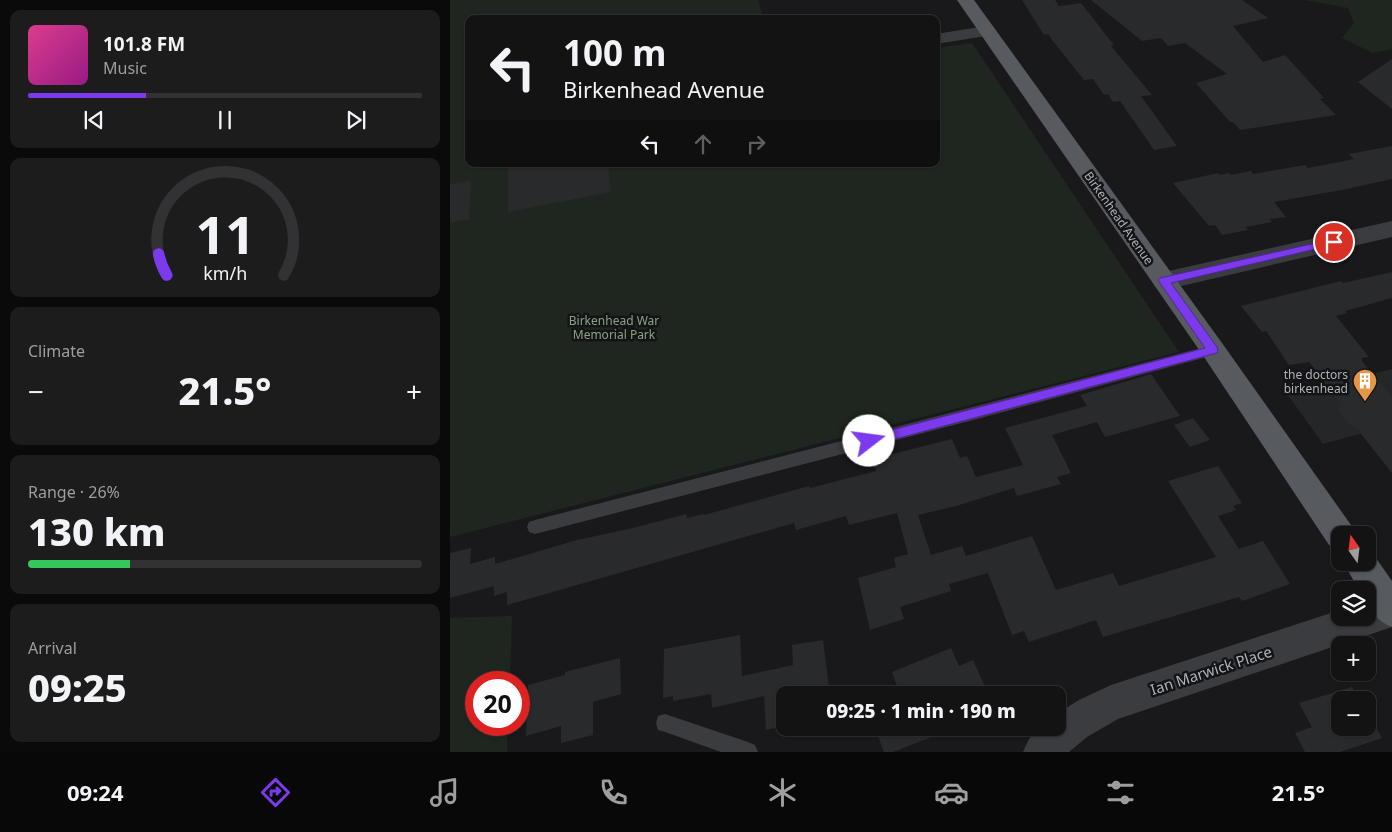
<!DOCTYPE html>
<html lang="en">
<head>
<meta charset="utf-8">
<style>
  :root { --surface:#131314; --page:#1c1c1d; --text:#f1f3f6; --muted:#9d9ea0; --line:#323234; --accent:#7c3aed }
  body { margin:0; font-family:"Noto Sans",sans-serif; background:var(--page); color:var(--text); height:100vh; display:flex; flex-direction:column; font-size:19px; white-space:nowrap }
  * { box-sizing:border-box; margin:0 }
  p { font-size:16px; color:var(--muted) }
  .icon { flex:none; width:28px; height:28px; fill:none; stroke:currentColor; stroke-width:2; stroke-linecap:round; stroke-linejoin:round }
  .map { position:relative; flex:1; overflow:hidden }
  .details { display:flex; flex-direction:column; gap:10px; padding:10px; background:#0a0a0b; width:450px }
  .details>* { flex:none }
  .top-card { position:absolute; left:15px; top:15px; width:475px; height:152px; border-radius:10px; box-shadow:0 1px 4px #0004,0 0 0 1px var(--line); background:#131314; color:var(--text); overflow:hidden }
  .needle { width:32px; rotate:346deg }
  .controls { position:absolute; left:881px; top:526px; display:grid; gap:10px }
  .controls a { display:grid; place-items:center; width:45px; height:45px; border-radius:10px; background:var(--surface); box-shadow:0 1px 4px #0004,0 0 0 1px var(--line); font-size:25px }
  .speed { position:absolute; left:15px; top:671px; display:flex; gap:10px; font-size:25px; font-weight:700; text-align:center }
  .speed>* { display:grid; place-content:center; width:65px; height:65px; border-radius:50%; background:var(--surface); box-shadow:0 1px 4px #0004,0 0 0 1px var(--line); line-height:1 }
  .speed .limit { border:8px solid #d22; background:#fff; color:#111 }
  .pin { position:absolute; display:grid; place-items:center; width:42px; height:42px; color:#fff; margin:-21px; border:2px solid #fff; border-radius:50%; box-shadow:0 1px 5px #0007 }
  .me { position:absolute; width:55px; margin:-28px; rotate:75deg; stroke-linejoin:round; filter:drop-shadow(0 0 4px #0008) }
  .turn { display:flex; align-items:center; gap:18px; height:105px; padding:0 15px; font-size:22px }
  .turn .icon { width:65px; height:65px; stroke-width:2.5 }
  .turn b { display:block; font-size:35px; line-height:42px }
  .lanes { display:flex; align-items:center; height:48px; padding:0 15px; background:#0003; justify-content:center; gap:25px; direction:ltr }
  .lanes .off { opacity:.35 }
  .big { font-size:38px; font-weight:800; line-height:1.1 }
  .details .card { flex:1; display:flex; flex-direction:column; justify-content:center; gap:8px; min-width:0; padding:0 18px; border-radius:10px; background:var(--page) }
  .details .dial { align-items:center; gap:0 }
  .dial svg { height:130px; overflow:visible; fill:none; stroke:var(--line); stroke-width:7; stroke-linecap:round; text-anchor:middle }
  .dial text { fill:var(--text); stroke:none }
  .song { display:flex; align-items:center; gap:15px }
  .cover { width:60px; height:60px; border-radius:8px; background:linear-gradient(135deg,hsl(330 70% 55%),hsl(310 70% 35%)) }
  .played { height:5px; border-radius:2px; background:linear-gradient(90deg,var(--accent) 30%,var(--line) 30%) }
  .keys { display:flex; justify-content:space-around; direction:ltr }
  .heat { display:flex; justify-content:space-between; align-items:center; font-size:28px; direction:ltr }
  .charge { height:8px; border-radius:4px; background:linear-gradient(90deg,#34c759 26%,var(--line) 0) }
  .trip { position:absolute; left:326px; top:686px; width:290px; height:50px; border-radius:10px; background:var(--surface); box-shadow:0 1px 4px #0004,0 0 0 1px var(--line); font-weight:800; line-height:50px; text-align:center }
  .tabs { display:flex; height:80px; justify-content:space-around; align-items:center; background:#080808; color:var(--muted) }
  .tabs .icon { width:35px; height:35px }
  .tabs .selected { color:var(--accent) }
  .tabs b { font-size:22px; color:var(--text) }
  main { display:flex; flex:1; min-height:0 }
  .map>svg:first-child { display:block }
  .built { fill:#252628 }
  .green { fill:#1f261f }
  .building { fill:#292a2c }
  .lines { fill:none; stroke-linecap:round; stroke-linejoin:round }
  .lane { fill:#3a3c40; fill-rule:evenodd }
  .street { fill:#3a3c40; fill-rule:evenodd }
  .primary { fill:#575a5f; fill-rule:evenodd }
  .route { fill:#7c3aed; stroke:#51269a }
  .labels { text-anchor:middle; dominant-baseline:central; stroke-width:5; stroke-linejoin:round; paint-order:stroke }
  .street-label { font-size:12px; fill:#acb3ba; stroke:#141416 }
  .park-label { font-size:12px; fill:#88a385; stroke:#141416 }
  .poi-label { font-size:12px; fill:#acb3ba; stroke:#141416; text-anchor:end }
  .near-street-label { font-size:15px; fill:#acb3ba; stroke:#141416 }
</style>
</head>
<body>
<main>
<section class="details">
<div class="card">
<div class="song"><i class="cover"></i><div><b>101.8 FM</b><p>Music</p></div></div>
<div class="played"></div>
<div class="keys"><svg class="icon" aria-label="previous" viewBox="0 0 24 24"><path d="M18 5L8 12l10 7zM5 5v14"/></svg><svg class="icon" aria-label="pause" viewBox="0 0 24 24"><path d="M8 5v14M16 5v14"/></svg><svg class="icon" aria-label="next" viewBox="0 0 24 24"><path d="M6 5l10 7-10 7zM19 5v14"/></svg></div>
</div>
<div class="card dial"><svg viewBox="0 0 100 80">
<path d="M14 69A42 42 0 1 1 86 69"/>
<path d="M14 69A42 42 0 0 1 9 56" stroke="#7c3aed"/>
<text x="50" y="56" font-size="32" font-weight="700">11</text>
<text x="50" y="72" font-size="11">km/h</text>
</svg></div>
<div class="card"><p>Climate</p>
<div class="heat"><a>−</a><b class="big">21.5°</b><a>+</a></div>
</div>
<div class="card"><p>Range · 26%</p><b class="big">130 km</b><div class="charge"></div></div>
<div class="card"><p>Arrival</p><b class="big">09:25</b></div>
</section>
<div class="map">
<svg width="942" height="752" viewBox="0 0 942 752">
  <rect width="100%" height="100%" fill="#19191b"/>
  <path class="built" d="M942 369V425L873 444 838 395Z"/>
  <g class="green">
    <path d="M0 0H308L314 19H19V164H486V48L522 43 729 352 0 537Z"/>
    <path d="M855 0H942V49L923 53 892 38 904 23 898 8Z"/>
    <path d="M62 616 60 682H26V725H58L57 752H0V618Z"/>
  </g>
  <g class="building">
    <path d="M572 0H605L609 6 631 3 664 45 661 46 702 95 691 96 727 146 704 150 670 101 663 102 658 94 654 95 643 79 634 80 603 41 598 34 594 35Z"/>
    <path d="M641 0H792L818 18 783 26 813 62 835 55 874 98 870 99 886 115 790 130 783 122H780L746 83 777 74 735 43 718 46 711 38 692 41Z"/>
    <path d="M942 59V109L908 82Z"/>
    <path d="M942 146V179L892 190 824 202 836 217 820 219 822 222 796 227 798 230 772 235 765 225 759 226 723 183 768 173 769 175 779 173 781 175 801 171 803 174 855 165 858 168 904 159 899 154Z"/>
    <path d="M58 164H158L161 192 58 212Z"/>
    <path d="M21 181 19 219 0 223V184Z"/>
    <path d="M942 272V298L895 311 897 313 886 316 919 357 912 358V361L942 397V473L904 425 901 426 887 408 892 406 859 362 839 365 816 331 812 332 791 306 891 281 893 283Z"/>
    <path d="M701 374 730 416 655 437 647 422 602 435 621 473 607 477 611 484 567 496 564 488 506 506 468 515 481 555 512 546 516 556 582 536 606 590 663 573 669 586 766 557 718 481 768 466 792 503 783 506 786 510 768 516 789 549 813 541 840 584 792 601 789 597 653 637 646 620 579 642 574 631 562 635 538 573 499 584 501 591 450 607 454 619 420 630 408 578 446 567 444 558 458 554 447 513 399 525 396 516 346 530 344 523 57 605V592L44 596V586L0 598V553L21 548 20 564 45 557V564L127 540 183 528 236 514 237 518 254 514V515L359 486 360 488 426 471 423 459 502 439 510 458 517 456 526 477 573 465 555 428 637 406 630 395Z"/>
    <path d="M743 418 760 440 740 447 724 425Z"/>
    <path d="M290 635 292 676 343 665 342 645 373 640 380 695H335V726L316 730 314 696 262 708 261 694 223 701V696L213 698 214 649Z"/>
    <path d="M501 648 509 666 523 660 536 689 521 695H429L428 693 447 686 442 672Z"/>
    <path d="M170 658 171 694 143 702V735L111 743V726L76 736 78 685 115 675V672Z"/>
    <path d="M902 687 910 700H890V728H918V713L932 738 890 752H855L845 733 862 727 849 703Z"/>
    <path d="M425 728H504L443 752H434Z"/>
  </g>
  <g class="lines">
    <g class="lane">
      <path d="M763 345 768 346 770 350 768 354 531 418 85 534 79 532 77 527 79 522 85 520Z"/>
      <path d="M215 714 298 742 305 745 308 752H271L215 732 208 730 206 723 208 716Z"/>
    </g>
    <g class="street">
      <path d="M536 26 542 27 545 31 542 35 486 44V34Z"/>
      <path d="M942 221V237L714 290 705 287 702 281 705 275 714 272Z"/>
      <path d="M942 593V627L668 719 637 737 619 752H573L579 739 590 728H608V713L629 700 661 685 890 610V618H918V601Z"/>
    </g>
    <g class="primary">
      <path d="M507 0H524L772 343 901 525 906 535H890V550L879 545 754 357Z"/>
      <path d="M918 550 921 551 942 581V627C925 620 918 609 918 590H909L893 562H918Z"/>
    </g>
  </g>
  <path class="route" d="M884 239 887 240V244L721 283 767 347 768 350 767 353 419 446 415 445 413 441 415 438 419 436 755 348 710 283 708 280 710 278Z"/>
  <defs>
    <symbol id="building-pin" viewBox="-11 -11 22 30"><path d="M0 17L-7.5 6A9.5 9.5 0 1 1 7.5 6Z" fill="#e69746" stroke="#141416"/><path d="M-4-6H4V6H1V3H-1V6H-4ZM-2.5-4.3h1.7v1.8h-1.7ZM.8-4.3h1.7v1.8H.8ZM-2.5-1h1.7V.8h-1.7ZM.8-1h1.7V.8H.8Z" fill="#fff"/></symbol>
  </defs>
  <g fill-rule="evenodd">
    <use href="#building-pin" x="901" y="367" width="28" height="38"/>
  </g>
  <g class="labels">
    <g class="street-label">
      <text transform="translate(669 218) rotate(55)">Birkenhead Avenue</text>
    </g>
    <g class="park-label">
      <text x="164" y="320">Birkenhead War<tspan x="164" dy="14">Memorial Park</tspan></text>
    </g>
    <g class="poi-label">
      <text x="898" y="374">the doctors<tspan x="898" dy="14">birkenhead</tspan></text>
    </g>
    <g class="near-street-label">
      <text transform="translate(761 670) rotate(-18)">Ian Marwick Place</text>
    </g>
  </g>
</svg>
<div class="controls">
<a><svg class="needle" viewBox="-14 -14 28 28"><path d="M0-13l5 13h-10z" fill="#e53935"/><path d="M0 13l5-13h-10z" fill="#9d9ea0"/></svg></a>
<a><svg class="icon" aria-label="layers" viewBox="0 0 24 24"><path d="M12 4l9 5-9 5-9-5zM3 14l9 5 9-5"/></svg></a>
<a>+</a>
<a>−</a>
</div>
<div class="speed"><div class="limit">20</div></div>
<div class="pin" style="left:884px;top:242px;background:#d93025"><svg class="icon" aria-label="arrive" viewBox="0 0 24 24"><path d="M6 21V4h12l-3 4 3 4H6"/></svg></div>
<svg class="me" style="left:419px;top:441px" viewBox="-20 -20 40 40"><circle r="19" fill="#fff"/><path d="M0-13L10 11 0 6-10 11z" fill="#7c3aed"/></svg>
<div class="trip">09:25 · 1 min · 190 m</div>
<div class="top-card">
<div class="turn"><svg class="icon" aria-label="left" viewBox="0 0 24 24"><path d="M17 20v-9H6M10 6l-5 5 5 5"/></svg><div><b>100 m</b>Birkenhead Avenue</div></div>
<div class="lanes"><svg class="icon" aria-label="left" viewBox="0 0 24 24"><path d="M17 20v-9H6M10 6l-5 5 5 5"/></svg><svg class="icon off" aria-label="ahead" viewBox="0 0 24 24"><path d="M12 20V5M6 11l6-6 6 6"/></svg><svg class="icon off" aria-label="right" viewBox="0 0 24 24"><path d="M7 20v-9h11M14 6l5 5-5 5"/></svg></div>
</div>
</div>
</main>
<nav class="tabs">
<b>09:24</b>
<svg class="icon selected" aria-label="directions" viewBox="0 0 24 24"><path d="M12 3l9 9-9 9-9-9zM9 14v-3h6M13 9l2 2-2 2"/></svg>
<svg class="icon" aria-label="music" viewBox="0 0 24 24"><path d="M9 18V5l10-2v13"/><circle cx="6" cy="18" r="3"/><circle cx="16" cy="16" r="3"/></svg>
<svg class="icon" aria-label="phone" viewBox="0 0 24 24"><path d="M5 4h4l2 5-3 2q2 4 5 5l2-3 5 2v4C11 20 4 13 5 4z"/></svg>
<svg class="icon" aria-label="climate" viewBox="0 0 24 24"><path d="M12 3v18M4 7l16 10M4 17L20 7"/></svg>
<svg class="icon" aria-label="car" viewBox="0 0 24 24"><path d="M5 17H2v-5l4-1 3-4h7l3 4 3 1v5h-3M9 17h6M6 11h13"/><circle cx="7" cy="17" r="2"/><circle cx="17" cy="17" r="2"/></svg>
<svg class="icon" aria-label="filters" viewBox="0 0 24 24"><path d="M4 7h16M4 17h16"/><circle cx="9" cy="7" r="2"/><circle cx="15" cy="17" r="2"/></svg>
<b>21.5°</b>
</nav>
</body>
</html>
